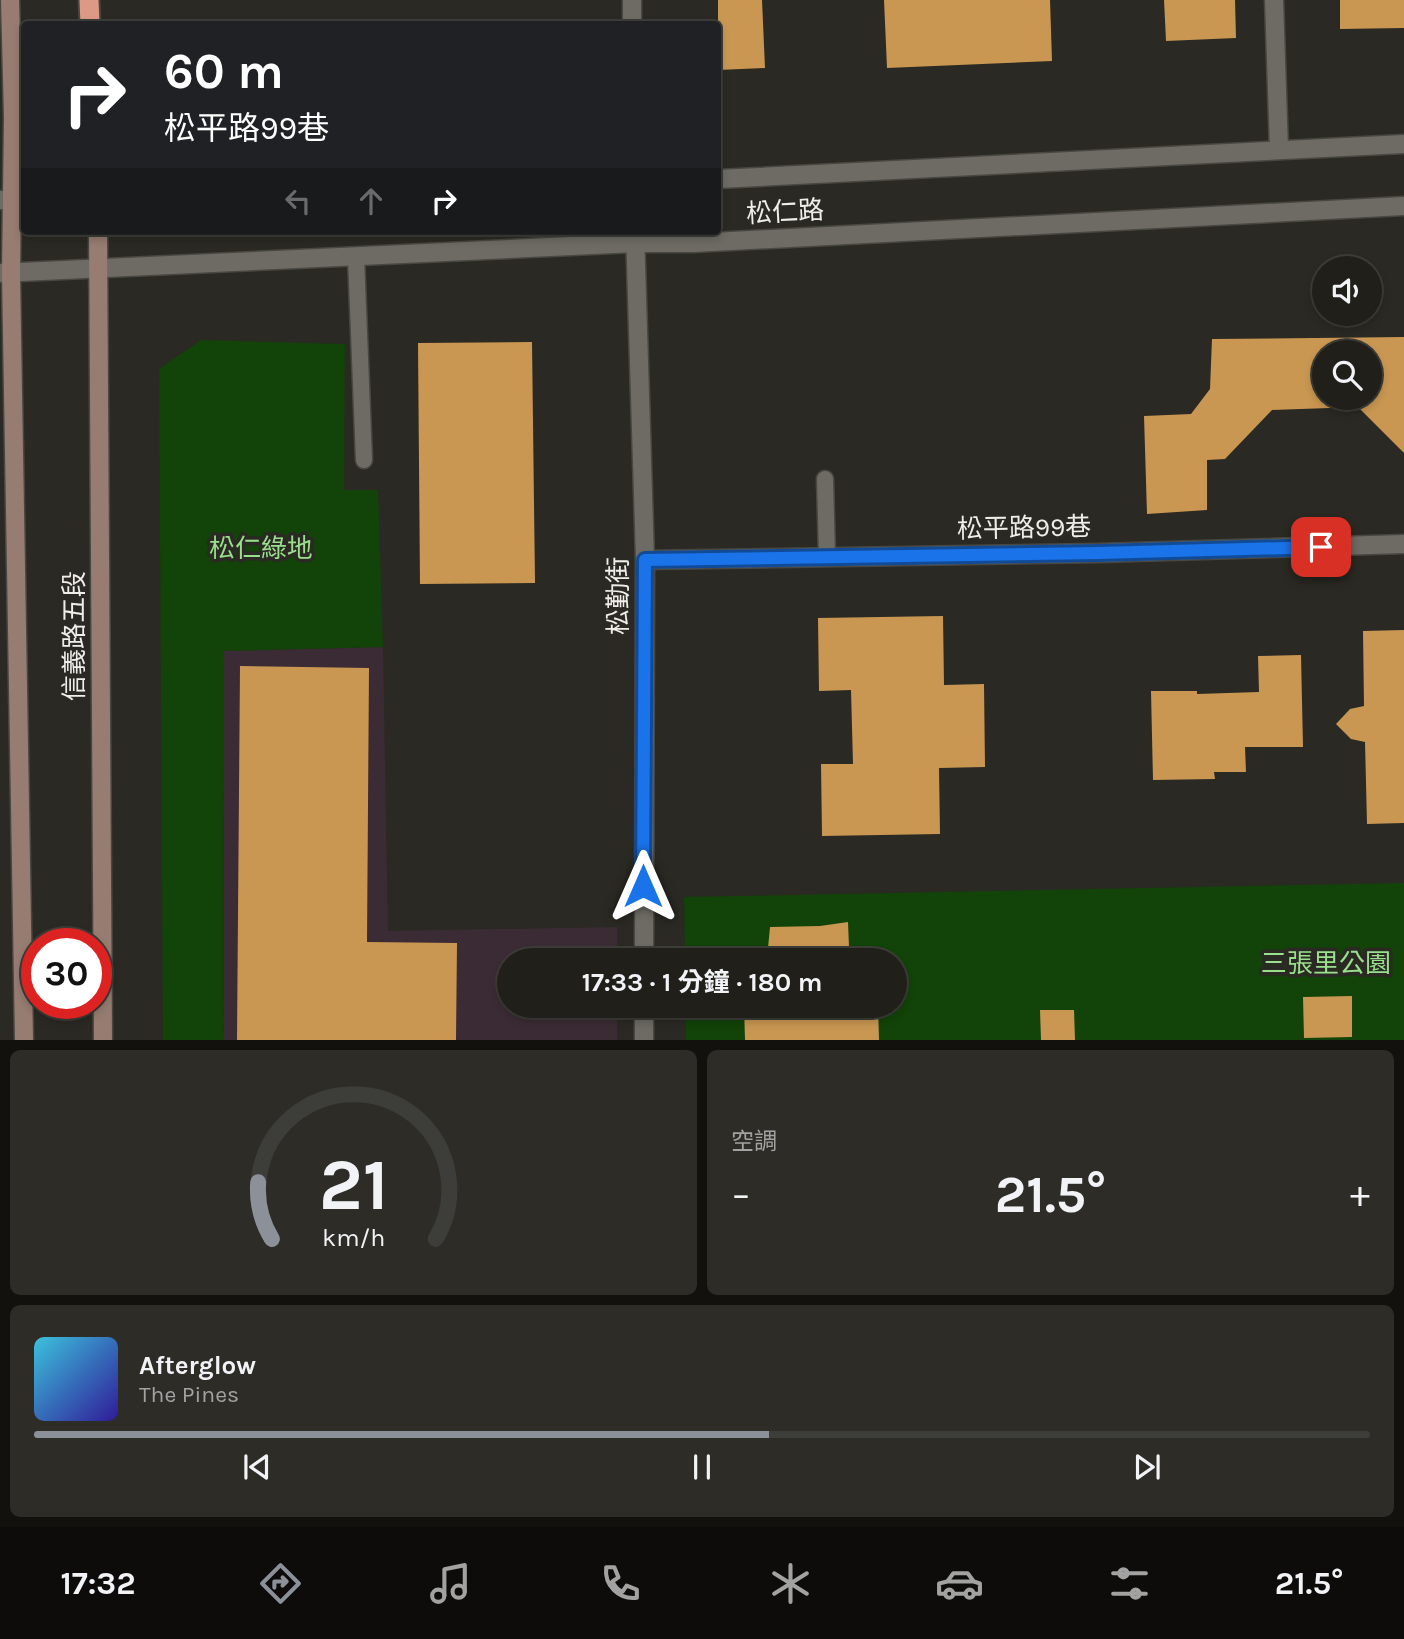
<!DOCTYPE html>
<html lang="zh-TW">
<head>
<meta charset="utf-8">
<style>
  :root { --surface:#201f1a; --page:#2d2c27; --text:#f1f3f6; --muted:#a2a2a2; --line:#3d3d39; --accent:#8c9099 }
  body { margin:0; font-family:Karla,"Noto Sans TC",sans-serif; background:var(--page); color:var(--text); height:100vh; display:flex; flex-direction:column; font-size:26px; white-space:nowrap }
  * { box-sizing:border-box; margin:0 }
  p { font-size:23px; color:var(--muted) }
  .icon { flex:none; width:38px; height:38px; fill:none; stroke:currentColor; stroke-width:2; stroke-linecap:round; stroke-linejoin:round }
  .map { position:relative; height:1040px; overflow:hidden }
  .drawer { display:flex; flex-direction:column; gap:10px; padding:10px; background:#12110e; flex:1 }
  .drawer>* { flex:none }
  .hud { position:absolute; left:21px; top:21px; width:700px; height:214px; border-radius:7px; box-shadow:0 4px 10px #0003,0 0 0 2px var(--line); background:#202124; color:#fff; overflow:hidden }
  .tools { position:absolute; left:1312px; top:256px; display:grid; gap:14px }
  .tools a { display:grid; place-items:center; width:70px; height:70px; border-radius:50%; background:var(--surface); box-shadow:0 4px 10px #0003,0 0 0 2px var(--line); font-size:35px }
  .speed { position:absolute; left:21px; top:928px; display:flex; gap:14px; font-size:35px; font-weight:700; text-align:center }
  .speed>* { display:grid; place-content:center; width:91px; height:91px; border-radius:50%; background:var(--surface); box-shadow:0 4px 10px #0003,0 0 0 2px var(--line); line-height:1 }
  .speed .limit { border:10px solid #d22; background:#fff; color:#111 }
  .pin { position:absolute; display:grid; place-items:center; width:60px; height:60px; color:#fff; margin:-30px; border-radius:14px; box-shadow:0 4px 10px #0006 }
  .me { position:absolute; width:77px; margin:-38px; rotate:0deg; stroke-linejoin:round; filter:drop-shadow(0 0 5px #0008) }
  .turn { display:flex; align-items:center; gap:24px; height:147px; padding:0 28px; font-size:32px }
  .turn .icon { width:91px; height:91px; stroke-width:2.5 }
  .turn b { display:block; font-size:49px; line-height:60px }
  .lanes { display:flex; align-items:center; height:66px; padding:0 28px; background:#0003; justify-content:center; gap:35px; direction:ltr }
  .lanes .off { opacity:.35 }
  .big { font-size:52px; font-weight:700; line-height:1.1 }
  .drawer .widget { flex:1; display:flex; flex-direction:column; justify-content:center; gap:10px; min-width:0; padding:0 24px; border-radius:10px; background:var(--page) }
  .drawer .dial { align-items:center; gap:0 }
  .dial svg { height:182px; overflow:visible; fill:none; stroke:var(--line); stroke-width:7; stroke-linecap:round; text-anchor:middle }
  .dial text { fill:var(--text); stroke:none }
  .song { display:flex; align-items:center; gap:21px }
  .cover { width:84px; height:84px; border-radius:10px; background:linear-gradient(135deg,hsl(190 70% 55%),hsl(250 70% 35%)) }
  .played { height:7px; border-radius:4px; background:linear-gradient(90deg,var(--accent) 55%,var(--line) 55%) }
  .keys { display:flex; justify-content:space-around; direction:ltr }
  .heat { display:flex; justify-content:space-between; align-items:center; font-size:38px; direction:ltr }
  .drawer .tiles { flex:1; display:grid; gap:10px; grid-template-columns:1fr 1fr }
  .widget:last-child { grid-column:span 2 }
  .trip { position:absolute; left:497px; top:948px; width:410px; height:70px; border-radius:35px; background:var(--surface); box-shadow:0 4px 10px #0003,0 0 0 2px var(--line); font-weight:700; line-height:70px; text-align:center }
  .dock { display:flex; height:112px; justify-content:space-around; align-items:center; background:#0d0c0a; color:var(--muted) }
  .dock .icon { width:49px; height:49px }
  .dock .on { color:var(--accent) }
  .dock b { font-size:32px; color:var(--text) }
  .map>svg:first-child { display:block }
  .commercial { fill:#3b2b35 }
  .green { fill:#124308 }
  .building { fill:#c99752; fill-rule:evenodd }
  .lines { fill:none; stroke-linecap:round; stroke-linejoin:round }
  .service-casing { stroke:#484741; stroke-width:19 }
  .pedestrian-casing { stroke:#484741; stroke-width:21 }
  .minor-casing { stroke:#484741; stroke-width:21 }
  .tertiary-casing { stroke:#484741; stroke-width:21 }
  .secondary-casing { stroke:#484741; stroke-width:21 }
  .trunk-casing { stroke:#484741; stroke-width:23 }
  .service { stroke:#6d6b64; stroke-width:16 }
  .pedestrian { stroke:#6d6b64; stroke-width:18 }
  .minor { stroke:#6d6b64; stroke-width:18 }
  .tertiary { stroke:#6d6b64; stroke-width:18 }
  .secondary { stroke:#967c71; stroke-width:18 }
  .trunk { stroke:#dc9a86; stroke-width:19 }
  .route-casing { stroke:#114b97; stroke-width:18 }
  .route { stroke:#1a73e8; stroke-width:12 }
  .labels { text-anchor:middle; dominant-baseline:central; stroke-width:7; stroke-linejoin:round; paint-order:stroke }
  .street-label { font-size:26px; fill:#efeeea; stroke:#2b2923 }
  .park-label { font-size:26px; fill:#98e08b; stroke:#2b2923 }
</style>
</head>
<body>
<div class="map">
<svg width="1404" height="1041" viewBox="0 0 1404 1041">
  <rect width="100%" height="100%" fill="#2b2923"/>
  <path class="commercial" d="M383 647 388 931 617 927V961H509V1006H617V1040H224L223 651Z"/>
  <g class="green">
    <path d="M201 340 345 344 344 490H378L383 647 223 651 224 1040H163L159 369Z"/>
    <path d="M1404 883V1040H686V1006H894V961H685L684 897Z"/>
  </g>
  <g class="building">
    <path d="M718 0H762L765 68 718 70Z"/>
    <path d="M884 0H1050L1052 61 887 68Z"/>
    <path d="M1164 0H1235L1236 38 1166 41Z"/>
    <path d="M1340 0H1404V28L1340 29Z"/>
    <path d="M1404 337V453L1358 407 1272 410 1225 459 1207 460V510L1147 514 1144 416 1191 414 1210 389 1212 339ZM1325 352H1370V397H1325Z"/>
    <path d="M532 342 535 583 420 584 418 343Z"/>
    <path d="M943 616 944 685 984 684 985 767 939 768 940 834 822 836 821 764H853L851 690 819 691 818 618Z"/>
    <path d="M1404 630V823L1367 824 1365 742 1351 739 1336 724 1350 709 1364 706 1363 631Z"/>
    <path d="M1301 655 1303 747H1245L1246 772H1214L1215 779 1153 780 1151 691H1197V694L1259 692 1258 656Z"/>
    <path d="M240 666 369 668 367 942 457 943 456 1040H237Z"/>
    <path d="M848 922 849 947H877L878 961H744V949L768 948 770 927 820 926Z"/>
    <path d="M1352 996V1037L1304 1038 1303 997Z"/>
    <path d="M744 1006H878L879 1040H745Z"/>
    <path d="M1040 1010H1074L1075 1040H1041Z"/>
  </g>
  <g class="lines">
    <defs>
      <g id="service">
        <path d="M356 257 364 460"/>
        <path d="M825 479 827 556"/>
      </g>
      <path id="pedestrian" d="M1274 0 1279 150"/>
      <g id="minor">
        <path d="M632 0V24"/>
        <path d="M635 231 645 560 644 961"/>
        <path d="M645 560 1099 553 1404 544"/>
        <path d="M644 1006V1041"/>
      </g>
      <g id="tertiary">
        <path d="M718 179 1404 144"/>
        <path d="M0 200H24"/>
        <path d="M0 273 635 243H693L1404 206"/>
      </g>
      <g id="secondary">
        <path d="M10 0 13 117 11 274 24 1041"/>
        <path d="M98 231 103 1041"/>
      </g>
      <path id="trunk" d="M89 0 90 24"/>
    </defs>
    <use href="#service" class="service-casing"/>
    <use href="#pedestrian" class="pedestrian-casing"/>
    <use href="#minor" class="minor-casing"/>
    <use href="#tertiary" class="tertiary-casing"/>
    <use href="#secondary" class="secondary-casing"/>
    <use href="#trunk" class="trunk-casing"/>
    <use href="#service" class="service"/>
    <use href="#pedestrian" class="pedestrian"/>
    <use href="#minor" class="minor"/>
    <use href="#tertiary" class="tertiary"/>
    <use href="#secondary" class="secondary"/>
    <use href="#trunk" class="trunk"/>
  </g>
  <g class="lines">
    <defs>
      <path id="route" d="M643 886 645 560 1099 553 1321 547"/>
    </defs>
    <use href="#route" class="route-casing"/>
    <use href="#route" class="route"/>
  </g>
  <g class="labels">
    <g class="street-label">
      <text transform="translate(785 212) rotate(-3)">松仁路</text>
      <text transform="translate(1024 528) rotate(-1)">松平路99巷</text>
      <text transform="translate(618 596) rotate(-90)">松勤街</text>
      <text transform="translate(74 636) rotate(-90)">信義路五段</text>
    </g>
    <g class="park-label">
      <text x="261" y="548">松仁綠地</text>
      <text x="1326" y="963">三張里公園</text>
    </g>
  </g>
</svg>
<div class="tools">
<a><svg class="icon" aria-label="sound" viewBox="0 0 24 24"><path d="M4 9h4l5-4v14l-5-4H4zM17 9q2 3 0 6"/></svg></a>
<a><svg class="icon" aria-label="search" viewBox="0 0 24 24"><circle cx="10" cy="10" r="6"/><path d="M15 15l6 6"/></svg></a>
</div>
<div class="speed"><div class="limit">30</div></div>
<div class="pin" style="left:1321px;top:547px;background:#d93025"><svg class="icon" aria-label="arrive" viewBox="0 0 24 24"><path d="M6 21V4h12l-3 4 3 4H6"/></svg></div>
<svg class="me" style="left:643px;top:886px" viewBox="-20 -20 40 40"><path d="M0-17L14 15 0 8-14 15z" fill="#1a73e8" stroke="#fff" stroke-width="4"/></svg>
<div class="trip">17:33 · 1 分鐘 · 180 m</div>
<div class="hud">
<div class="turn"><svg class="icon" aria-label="right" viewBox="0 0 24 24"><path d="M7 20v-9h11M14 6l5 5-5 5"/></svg><div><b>60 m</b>松平路99巷</div></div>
<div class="lanes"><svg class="icon off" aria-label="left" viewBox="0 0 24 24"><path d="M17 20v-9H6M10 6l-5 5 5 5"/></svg><svg class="icon off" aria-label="ahead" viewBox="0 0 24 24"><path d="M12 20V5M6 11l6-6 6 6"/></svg><svg class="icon" aria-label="right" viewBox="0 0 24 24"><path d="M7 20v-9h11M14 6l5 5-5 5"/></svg></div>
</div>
</div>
<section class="drawer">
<div class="tiles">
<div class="widget dial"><svg viewBox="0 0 100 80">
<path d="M14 69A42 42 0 1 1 86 69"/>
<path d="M14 69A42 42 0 0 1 8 44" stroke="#8c9099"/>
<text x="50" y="56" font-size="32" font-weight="700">21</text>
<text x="50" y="72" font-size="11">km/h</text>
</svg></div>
<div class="widget"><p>空調</p>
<div class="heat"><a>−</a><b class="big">21.5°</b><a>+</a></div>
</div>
<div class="widget">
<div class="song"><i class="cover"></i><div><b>Afterglow</b><p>The Pines</p></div></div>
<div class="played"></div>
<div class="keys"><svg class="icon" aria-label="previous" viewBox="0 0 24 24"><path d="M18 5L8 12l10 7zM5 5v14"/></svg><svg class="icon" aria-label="pause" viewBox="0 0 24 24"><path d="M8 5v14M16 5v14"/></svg><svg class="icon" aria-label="next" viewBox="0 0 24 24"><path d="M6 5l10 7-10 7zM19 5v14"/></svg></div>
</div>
</div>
</section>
<nav class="dock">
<b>17:32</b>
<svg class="icon on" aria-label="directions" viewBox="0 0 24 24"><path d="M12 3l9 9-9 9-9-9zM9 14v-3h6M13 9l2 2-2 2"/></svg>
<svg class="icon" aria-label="music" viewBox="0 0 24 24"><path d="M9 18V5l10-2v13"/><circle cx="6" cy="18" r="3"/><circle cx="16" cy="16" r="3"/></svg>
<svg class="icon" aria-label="phone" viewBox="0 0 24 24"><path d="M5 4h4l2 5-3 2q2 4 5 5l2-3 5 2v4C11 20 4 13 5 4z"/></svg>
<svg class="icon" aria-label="climate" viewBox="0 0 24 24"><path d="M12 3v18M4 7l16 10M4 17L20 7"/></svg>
<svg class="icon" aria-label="car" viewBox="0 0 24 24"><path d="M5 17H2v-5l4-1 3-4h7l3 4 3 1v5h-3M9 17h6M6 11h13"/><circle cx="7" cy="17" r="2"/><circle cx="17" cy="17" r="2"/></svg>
<svg class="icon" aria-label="filters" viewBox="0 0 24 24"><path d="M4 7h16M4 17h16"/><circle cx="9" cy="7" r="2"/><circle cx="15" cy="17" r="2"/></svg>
<b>21.5°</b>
</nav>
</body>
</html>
